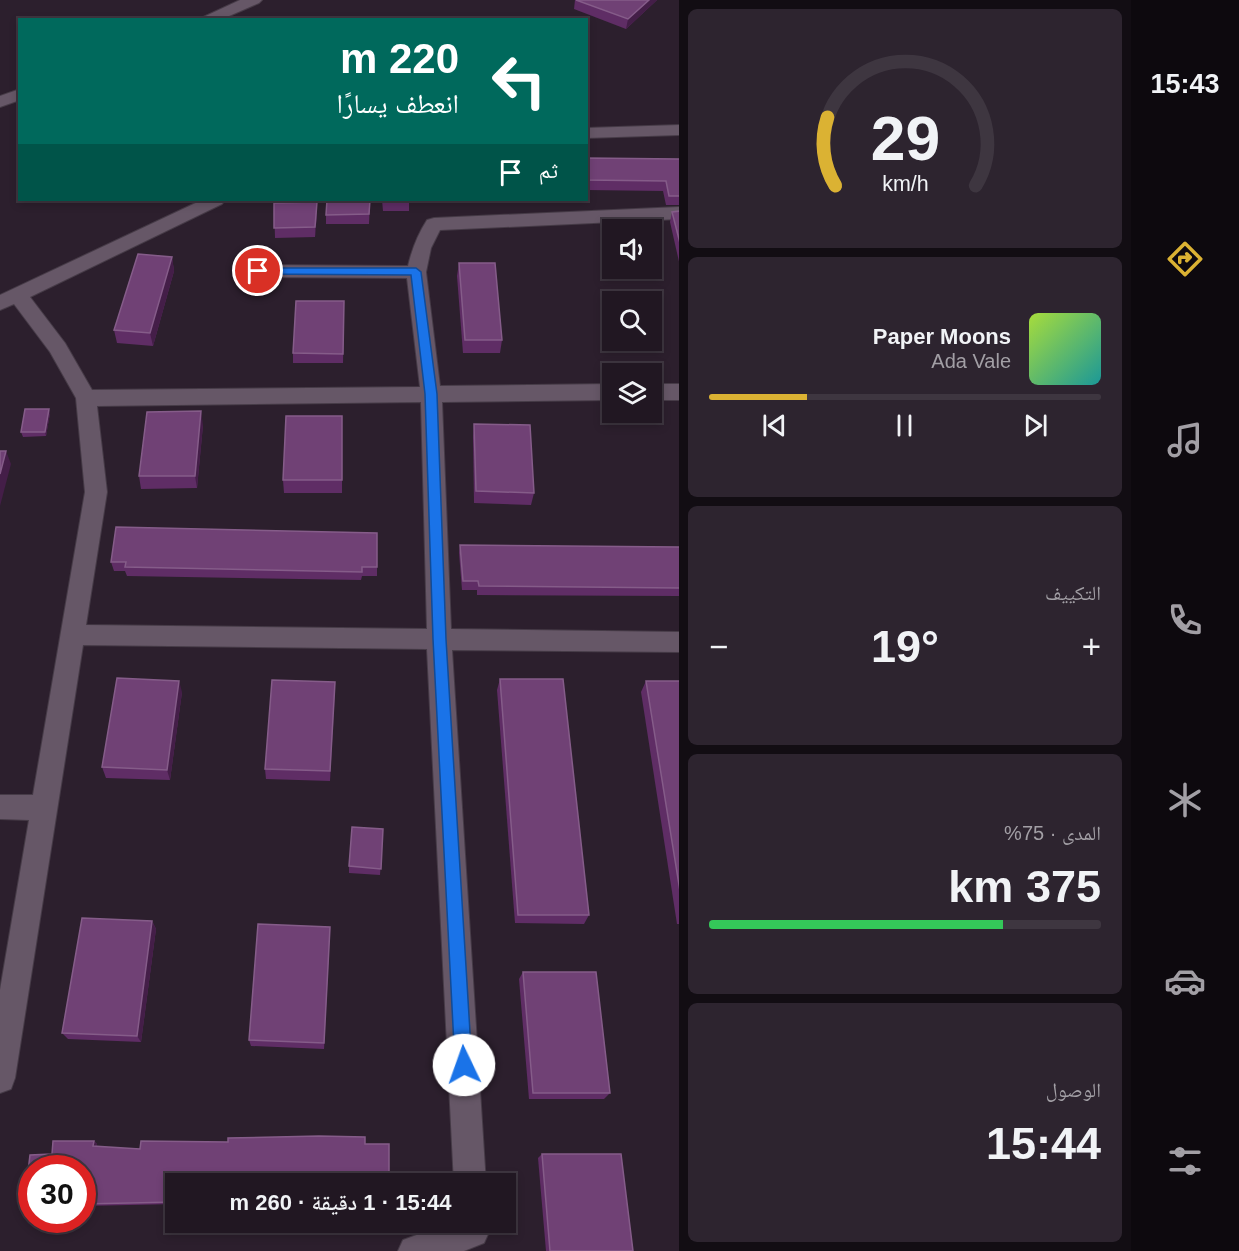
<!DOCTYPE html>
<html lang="ar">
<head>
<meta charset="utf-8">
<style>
  :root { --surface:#211722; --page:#2d242f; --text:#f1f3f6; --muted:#a29fa5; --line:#3e3640; --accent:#dbb233 }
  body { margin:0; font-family:Helvetica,"Noto Naskh Arabic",sans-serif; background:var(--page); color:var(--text); direction:rtl; height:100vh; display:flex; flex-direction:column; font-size:22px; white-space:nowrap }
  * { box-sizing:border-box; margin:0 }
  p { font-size:20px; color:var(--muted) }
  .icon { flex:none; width:33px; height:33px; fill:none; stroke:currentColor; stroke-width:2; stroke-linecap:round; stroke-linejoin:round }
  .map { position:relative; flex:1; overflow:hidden; direction:ltr }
  .drawer { display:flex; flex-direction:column; gap:9px; padding:9px; background:#120d13; width:452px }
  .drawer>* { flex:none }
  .top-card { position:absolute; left:18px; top:18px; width:570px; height:183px; border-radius:0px; box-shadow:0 3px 9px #0003,0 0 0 2px var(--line); direction:rtl; background:#00695c; color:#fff; overflow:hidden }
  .controls { position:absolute; left:602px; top:219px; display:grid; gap:12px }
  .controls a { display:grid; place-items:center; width:60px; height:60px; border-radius:0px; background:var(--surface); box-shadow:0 3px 9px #0003,0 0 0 2px var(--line); font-size:30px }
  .speed { position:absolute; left:18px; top:1155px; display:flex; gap:12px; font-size:30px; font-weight:700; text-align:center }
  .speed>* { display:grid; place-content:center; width:78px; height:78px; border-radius:50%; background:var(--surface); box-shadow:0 3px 9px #0003,0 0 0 2px var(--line); line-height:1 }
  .speed .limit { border:9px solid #d22; background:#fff; color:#111 }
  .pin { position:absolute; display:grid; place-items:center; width:51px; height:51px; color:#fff; margin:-26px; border:3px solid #fff; border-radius:50%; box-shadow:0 2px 6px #0007 }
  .me { position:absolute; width:66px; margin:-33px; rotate:357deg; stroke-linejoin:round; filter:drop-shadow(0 0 4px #0008) }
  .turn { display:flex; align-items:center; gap:21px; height:126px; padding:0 30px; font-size:27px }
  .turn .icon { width:78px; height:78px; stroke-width:2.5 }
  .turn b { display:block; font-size:42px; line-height:51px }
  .then { display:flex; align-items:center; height:57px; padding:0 30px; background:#0003; gap:12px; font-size:22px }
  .big { font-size:45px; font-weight:600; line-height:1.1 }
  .drawer .card { flex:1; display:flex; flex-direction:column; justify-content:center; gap:9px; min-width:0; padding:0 21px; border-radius:9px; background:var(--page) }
  .drawer .dial { align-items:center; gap:0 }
  .dial svg { height:156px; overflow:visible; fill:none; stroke:var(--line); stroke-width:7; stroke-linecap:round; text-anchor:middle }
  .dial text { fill:var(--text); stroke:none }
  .song { display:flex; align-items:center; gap:18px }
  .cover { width:72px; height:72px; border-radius:9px; background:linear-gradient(135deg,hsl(80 70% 55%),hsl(180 70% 35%)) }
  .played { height:6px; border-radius:3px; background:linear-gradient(90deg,var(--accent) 25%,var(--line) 25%) }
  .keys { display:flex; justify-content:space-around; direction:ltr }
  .heat { display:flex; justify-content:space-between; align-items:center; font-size:33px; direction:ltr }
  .charge { height:9px; border-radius:4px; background:linear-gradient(90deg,#34c759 75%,var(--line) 0) }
  .trip { position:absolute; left:165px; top:1173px; width:351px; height:60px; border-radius:0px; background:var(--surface); box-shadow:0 3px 9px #0003,0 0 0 2px var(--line); font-weight:600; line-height:60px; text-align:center; direction:rtl }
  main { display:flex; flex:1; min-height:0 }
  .tab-bar { display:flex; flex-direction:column; width:108px; justify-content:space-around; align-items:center; background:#0d090e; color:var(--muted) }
  .tab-bar .icon { width:42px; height:42px }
  .tab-bar .selected { color:var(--accent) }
  .tab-bar b { font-size:27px; color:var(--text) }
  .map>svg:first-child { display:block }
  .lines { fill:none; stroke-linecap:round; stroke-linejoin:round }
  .minor-casing { stroke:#463b47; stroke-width:2 }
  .minor { fill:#665767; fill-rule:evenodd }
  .wall { fill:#5f2d65 }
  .shaded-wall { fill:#441e48 }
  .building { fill:#704175; stroke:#855c89; stroke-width:1.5 }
  .route { fill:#1a73e8; stroke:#114b97; stroke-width:1.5 }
</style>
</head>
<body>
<main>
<nav class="tab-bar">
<b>15:43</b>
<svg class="icon selected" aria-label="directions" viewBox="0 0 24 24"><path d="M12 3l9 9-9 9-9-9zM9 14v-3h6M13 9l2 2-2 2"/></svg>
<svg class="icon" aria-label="music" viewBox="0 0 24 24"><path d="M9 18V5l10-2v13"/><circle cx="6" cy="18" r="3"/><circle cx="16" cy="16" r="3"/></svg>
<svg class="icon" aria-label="phone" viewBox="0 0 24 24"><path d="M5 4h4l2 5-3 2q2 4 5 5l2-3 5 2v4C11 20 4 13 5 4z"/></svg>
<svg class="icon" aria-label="climate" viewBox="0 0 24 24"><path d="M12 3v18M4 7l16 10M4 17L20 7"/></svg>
<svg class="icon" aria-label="car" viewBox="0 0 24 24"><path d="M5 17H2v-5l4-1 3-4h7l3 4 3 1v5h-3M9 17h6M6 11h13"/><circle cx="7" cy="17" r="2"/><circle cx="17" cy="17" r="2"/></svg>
<svg class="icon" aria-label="filters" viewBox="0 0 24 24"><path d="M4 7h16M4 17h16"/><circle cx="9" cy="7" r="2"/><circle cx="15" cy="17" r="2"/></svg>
</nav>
<section class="drawer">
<div class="card dial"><svg viewBox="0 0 100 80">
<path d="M14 69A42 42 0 1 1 86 69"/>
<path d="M14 69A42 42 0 0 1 10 34" stroke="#dbb233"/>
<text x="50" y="56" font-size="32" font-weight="700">29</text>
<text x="50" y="72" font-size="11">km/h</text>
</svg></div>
<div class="card">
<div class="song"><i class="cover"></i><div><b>Paper Moons</b><p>Ada Vale</p></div></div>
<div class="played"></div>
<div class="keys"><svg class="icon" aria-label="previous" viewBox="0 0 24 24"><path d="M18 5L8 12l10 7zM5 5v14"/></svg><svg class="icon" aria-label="pause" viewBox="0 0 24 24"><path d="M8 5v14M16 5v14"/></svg><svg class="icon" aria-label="next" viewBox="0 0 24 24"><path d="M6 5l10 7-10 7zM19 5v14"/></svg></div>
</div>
<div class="card"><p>التكييف</p>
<div class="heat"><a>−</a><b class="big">19°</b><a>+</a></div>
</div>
<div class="card"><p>المدى · 75%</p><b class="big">375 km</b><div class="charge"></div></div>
<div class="card"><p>الوصول</p><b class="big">15:44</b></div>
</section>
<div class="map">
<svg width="680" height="1251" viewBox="0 0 680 1251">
  <rect width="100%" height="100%" fill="#2c1f2d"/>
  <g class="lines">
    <defs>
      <g id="minor">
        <path d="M240 0H262L259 3 220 20H197Z"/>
        <path d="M20 89V100L0 107V96Z"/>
        <path d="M680 125V135L586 138V128Z"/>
        <path d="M202 200H225L222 204 30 297 65 343 92 390 420 387 407 278 259 277 252 276 249 271 252 266 259 265 408 266C412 249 418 234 427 220L434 218 680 207V219L440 230 431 248 426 272 440 386 612 384V400L442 402 451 629 680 632V652L452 650 486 1184H454L427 649 83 645 15 1078 11 1089 0 1093V990L29 820 0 819V795H33L85 492 76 398 50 352 14 304 0 310V295ZM421 402 427 629 86 625 107 492 97 406Z"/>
        <rect x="651" y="384" width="29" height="16"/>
        <path d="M452 1222H489V1232L484 1243 464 1251H398L403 1240Z"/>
      </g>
    </defs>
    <use href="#minor" class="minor-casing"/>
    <use href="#minor" class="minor"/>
  </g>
  <g class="wall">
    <path d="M575 0H657L626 29 574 9Z"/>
    <path d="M586 158 680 159V205H666L663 191 586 190Z"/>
    <path d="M370 200 369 224H326V215Z"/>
    <path d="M382 200H409V211H383Z"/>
    <path d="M464 200H539L538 203 464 202Z"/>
    <path d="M274 203 317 212 315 237 275 238Z"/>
    <path d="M680 211V266L670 222 672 212Z"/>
    <path d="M172 257 174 271 153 346 117 343 114 330Z"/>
    <path d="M459 263 502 340 500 353H463L457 276Z"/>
    <path d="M344 301 343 363H293V353Z"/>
    <path d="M50 413 46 436 23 437 21 432Z"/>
    <path d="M342 416V493H284L283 480Z"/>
    <path d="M474 424 534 493 531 505 474 503 473 437Z"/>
    <path d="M203 425 197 488 141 489 139 476Z"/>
    <path d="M460 545 680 547V596L477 595V590H462L459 553Z"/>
    <path d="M111 562 377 567V576H362L361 580 127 576 125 571H114Z"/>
    <path d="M500 679 589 915 584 924 515 923 497 690Z"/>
    <path d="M646 681H680V924H677L641 692Z"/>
    <path d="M335 682 330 781 266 779 265 769Z"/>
    <path d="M182 692 170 780 106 778 102 767Z"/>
    <path d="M383 829 380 875 349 873V866Z"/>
    <path d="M152 921 156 929 141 1042 68 1039 62 1033Z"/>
    <path d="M330 927 324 1049 251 1046 249 1040Z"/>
    <path d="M523 972 610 1093 604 1099H529L519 979Z"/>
    <path d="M319 1136 365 1137V1144H389V1184H176V1204L82 1206V1168H32V1207H29L24 1205 30 1155 52 1154 53 1141H94L97 1144V1147L140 1149 141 1141 228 1142V1138Z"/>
    <path d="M542 1154 633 1251H546L538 1158Z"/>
  </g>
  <g class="shaded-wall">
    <path d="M649 0H657L626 29 628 19Z"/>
    <path d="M317 202V212L315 237V227Z"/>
    <path d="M172 257 174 271 153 346 150 333Z"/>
    <path d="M49 409 50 413 46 436 45 432Z"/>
    <path d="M201 411 203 425 197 488 195 476Z"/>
    <path d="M6 451 11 464 0 506V474Z"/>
    <path d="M179 681 182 692 170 780 167 770Z"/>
    <path d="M335 682V693L330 781V771Z"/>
    <path d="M152 921 156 929 141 1042 137 1036Z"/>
    <path d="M330 927V935L324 1049V1043Z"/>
    <path d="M94 1141 97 1144V1150L93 1146Z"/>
  </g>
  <g class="building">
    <path d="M576 0H649L628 19Z"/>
    <path d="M586 158 680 159V196H669L666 181 586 180Z"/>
    <path d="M327 200H370L369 214 326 215Z"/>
    <rect x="383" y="200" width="26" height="1"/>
    <path d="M317 202 315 227 274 228V203Z"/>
    <path d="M680 211V243L672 212Z"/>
    <path d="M138 254 172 257 150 333 114 330Z"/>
    <path d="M459 263H495L502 340H465Z"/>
    <path d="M296 301H344L343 354 293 353Z"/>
    <path d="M25 409H49L45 432H21Z"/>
    <path d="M201 411 195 476H139L147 412Z"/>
    <path d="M286 416H342V480H283Z"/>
    <path d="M474 424 530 425 534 493 476 491Z"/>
    <path d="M0 451H6L0 474Z"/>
    <path d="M116 527 377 533V567H362V572L125 567 126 562H111Z"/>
    <path d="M460 545 680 547V588L479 586 478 581H463Z"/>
    <path d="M117 678 179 681 167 770 102 767Z"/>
    <path d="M500 679H563L589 915H518Z"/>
    <path d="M272 680 335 682 330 771 265 769Z"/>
    <path d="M646 681H680V891Z"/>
    <path d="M352 827 383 829 381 869 349 866Z"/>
    <path d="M82 918 152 921 137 1036 62 1033Z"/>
    <path d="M258 924 330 927 324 1043 249 1040Z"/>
    <path d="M523 972H596L610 1093H533Z"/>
    <path d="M319 1136 365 1137V1144H389V1184H176V1202L82 1204V1168H32V1205H24L30 1155 52 1154 53 1141H94L93 1146 140 1149 141 1141 228 1142V1138Z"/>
    <path d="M542 1154H621L633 1251H550Z"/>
  </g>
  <path class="route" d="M258 268H416L421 272 437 394 446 639 472 1065 470 1071 464 1074 458 1071 455 1065 433 639 425 394 411 275 255 274V269Z"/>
</svg>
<div class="controls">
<a><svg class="icon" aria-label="sound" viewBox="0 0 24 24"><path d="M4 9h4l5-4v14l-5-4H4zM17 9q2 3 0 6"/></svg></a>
<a><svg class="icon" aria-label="search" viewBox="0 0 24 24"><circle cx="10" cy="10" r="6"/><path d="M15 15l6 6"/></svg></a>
<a><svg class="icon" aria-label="layers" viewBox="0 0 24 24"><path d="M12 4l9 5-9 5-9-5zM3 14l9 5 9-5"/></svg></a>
</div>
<div class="speed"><div class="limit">30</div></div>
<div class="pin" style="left:258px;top:271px;background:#d93025"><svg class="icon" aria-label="arrive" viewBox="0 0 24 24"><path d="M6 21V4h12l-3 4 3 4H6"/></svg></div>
<svg class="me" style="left:464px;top:1065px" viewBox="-20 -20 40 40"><circle r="19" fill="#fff"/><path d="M0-13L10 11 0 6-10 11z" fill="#1a73e8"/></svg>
<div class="trip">15:44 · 1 دقيقة · 260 m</div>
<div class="top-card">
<div class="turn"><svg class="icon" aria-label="left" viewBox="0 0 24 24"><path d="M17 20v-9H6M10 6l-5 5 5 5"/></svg><div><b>220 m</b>انعطف يسارًا</div></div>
<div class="then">ثم<svg class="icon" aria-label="arrive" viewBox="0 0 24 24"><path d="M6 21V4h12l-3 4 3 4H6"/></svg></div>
</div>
</div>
</main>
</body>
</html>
